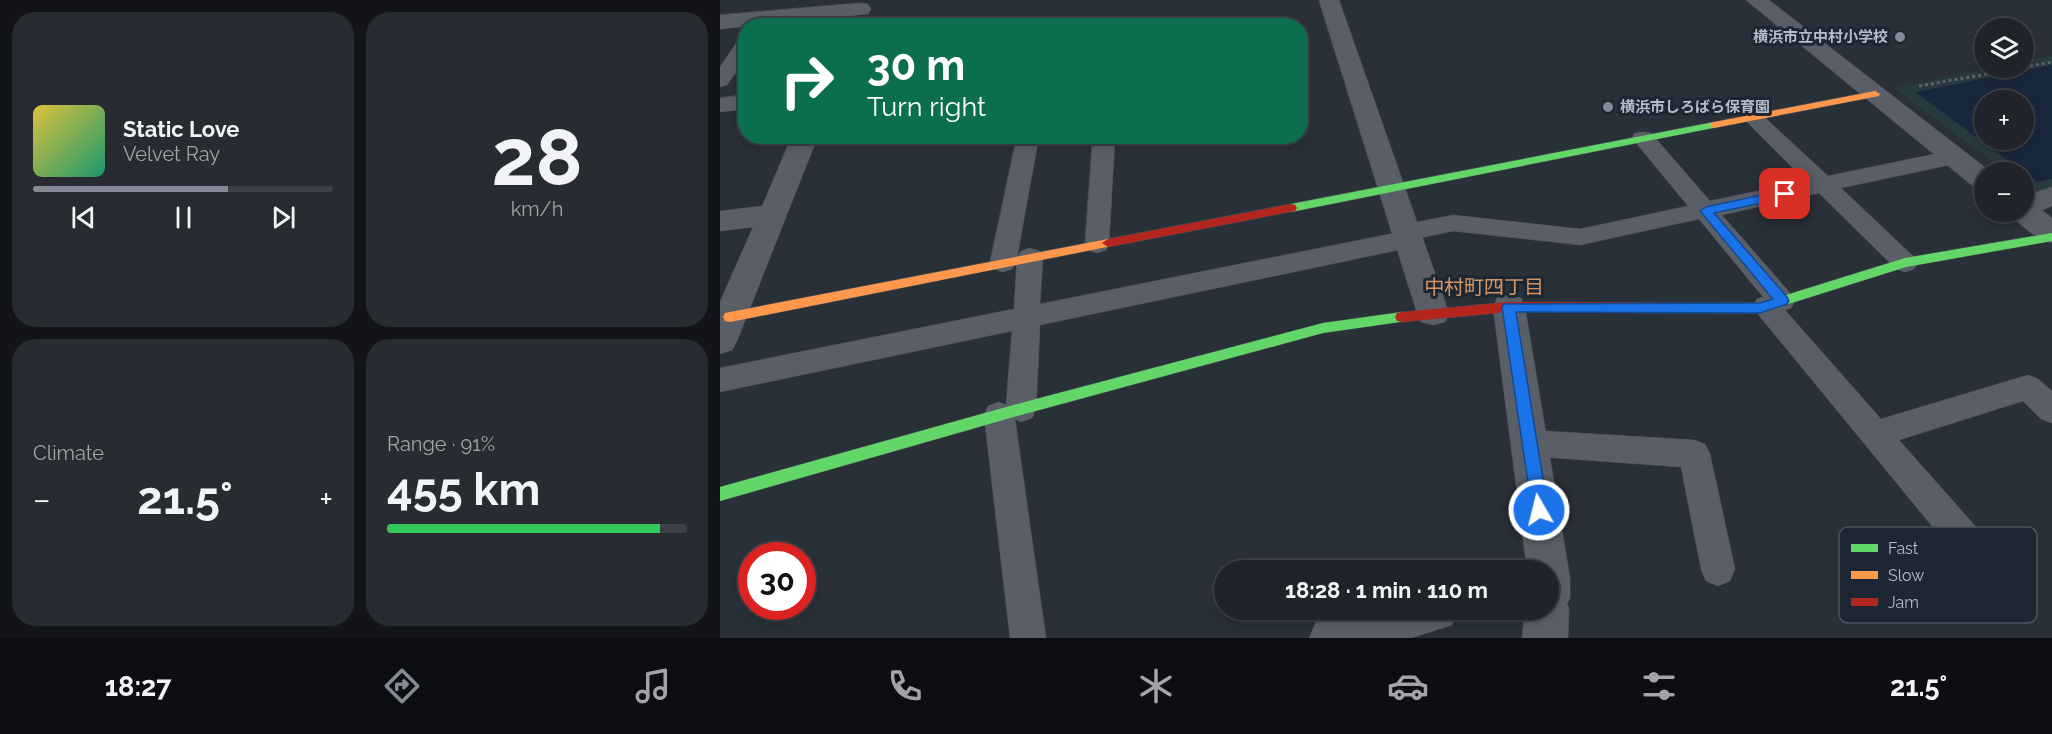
<!DOCTYPE html>
<html lang="en">
<head>
<meta charset="utf-8">
<style>
  :root { --surface:#20242a; --page:#282c32; --text:#f1f3f6; --muted:#a2a4a8; --line:#3d4147; --accent:#848b96 }
  body { margin:0; font-family:Raleway,"Noto Sans JP",sans-serif; background:var(--page); color:var(--text); height:100vh; display:flex; flex-direction:column; font-size:22px; white-space:nowrap }
  * { box-sizing:border-box; margin:0 }
  p { font-size:20px; color:var(--muted) }
  .icon { flex:none; width:33px; height:33px; fill:none; stroke:currentColor; stroke-width:2; stroke-linecap:round; stroke-linejoin:round }
  .map { position:relative; flex:1; overflow:hidden }
  .drawer { display:flex; flex-direction:column; gap:12px; padding:12px; background:#121417; width:720px }
  .drawer>* { flex:none }
  .top-card { position:absolute; left:18px; top:18px; width:570px; height:126px; border-radius:24px; box-shadow:0 3px 9px #0003,0 0 0 2px var(--line); background:#0b6e4f; color:#fff; overflow:hidden }
  .controls { position:absolute; left:1254px; top:18px; display:grid; gap:12px }
  .controls a { display:grid; place-items:center; width:60px; height:60px; border-radius:50%; background:var(--surface); box-shadow:0 3px 9px #0003,0 0 0 2px var(--line); font-size:30px }
  .speed { position:absolute; left:18px; top:542px; display:flex; gap:12px; font-size:30px; font-weight:700; text-align:center }
  .speed>* { display:grid; place-content:center; width:78px; height:78px; border-radius:50%; background:var(--surface); box-shadow:0 3px 9px #0003,0 0 0 2px var(--line); line-height:1 }
  .speed .limit { border:9px solid #d22; background:#fff; color:#111 }
  .pin { position:absolute; display:grid; place-items:center; width:51px; height:51px; color:#fff; margin:-26px; border-radius:12px; box-shadow:0 3px 9px #0006 }
  .me { position:absolute; width:66px; margin:-33px; rotate:352deg; stroke-linejoin:round; filter:drop-shadow(0 0 4px #0008) }
  .turn { display:flex; align-items:center; gap:21px; height:126px; padding:0 30px; font-size:27px }
  .turn .icon { width:78px; height:78px; stroke-width:2.5 }
  .turn b { display:block; font-size:42px; line-height:51px }
  .big { font-size:45px; font-weight:700; line-height:1.1 }
  .drawer .widget { flex:1; display:flex; flex-direction:column; justify-content:center; gap:9px; min-width:0; padding:0 21px; border-radius:24px; background:var(--page) }
  .drawer .dial { align-items:center; gap:0 }
  .dial b { font-size:78px; line-height:1 }
  .song { display:flex; align-items:center; gap:18px }
  .cover { width:72px; height:72px; border-radius:9px; background:linear-gradient(135deg,hsl(50 70% 55%),hsl(160 70% 35%)) }
  .played { height:6px; border-radius:3px; background:linear-gradient(90deg,var(--accent) 65%,var(--line) 65%) }
  .keys { display:flex; justify-content:space-around; direction:ltr }
  .heat { display:flex; justify-content:space-between; align-items:center; font-size:33px; direction:ltr }
  .charge { height:9px; border-radius:4px; background:linear-gradient(90deg,#34c759 91%,var(--line) 0) }
  .drawer .tiles { flex:1; display:grid; gap:12px; grid-template-columns:repeat(2,1fr) }
  .trip { position:absolute; left:494px; top:560px; width:345px; height:60px; border-radius:30px; background:var(--surface); box-shadow:0 3px 9px #0003,0 0 0 2px var(--line); font-weight:700; line-height:60px; text-align:center }
  .tab-bar { display:flex; height:96px; justify-content:space-around; align-items:center; background:#0d0e11; color:var(--muted) }
  .tab-bar .icon { width:42px; height:42px }
  .tab-bar .active { color:var(--accent) }
  .tab-bar b { font-size:27px; color:var(--text) }
  main { display:flex; flex:1; min-height:0 }
  .map>svg:first-child { display:block }
  .green { fill:#273a3e; fill-rule:evenodd }
  .water { fill:#19273c; fill-rule:evenodd }
  .lines { fill:none; stroke-linecap:round; stroke-linejoin:round }
  .lane-casing { stroke:#484c55; stroke-width:1 }
  .street-casing { stroke:#484c55; stroke-width:1 }
  .fast-casing { stroke:#484c55; stroke-width:1 }
  .slow-casing { stroke:#484c55; stroke-width:1 }
  .jam-casing { stroke:#484c55; stroke-width:1 }
  .path { stroke:#5c6268; stroke-width:3; stroke-dasharray:3 3; stroke-linecap:butt }
  .lane { fill:#5a5e66; fill-rule:evenodd }
  .street { fill:#5a5e66; fill-rule:evenodd }
  .fast { fill:#63d668; fill-rule:evenodd }
  .slow { fill:#ff974d; fill-rule:evenodd }
  .jam { fill:#b3261e; fill-rule:evenodd }
  .route { fill:#1a73e8; stroke:#114b97; stroke-width:1.5 }
  .poi-dot { fill:#848b96; stroke:#1d2633; stroke-width:2 }
  .labels { text-anchor:middle; dominant-baseline:central; stroke-width:6; stroke-linejoin:round; paint-order:stroke }
  .far-poi-label { font-size:15px; font-weight:bold; fill:#b4bcc9; stroke:#1d2633; text-anchor:end }
  .neighbourhood-label { font-size:20px; fill:#d59563; stroke:#1d2633 }
  .key { fill:#1d2633; stroke:#4a5360; stroke-width:1.5 }
  .key-label { font-size:16px; fill:#b4bcc9 }
</style>
</head>
<body>
<main>
<section class="drawer">
<div class="tiles">
<div class="widget">
<div class="song"><i class="cover"></i><div><b>Static Love</b><p>Velvet Ray</p></div></div>
<div class="played"></div>
<div class="keys"><svg class="icon" aria-label="previous" viewBox="0 0 24 24"><path d="M18 5L8 12l10 7zM5 5v14"/></svg><svg class="icon" aria-label="pause" viewBox="0 0 24 24"><path d="M8 5v14M16 5v14"/></svg><svg class="icon" aria-label="next" viewBox="0 0 24 24"><path d="M6 5l10 7-10 7zM19 5v14"/></svg></div>
</div>
<div class="widget dial"><b>28</b><p>km/h</p></div>
<div class="widget"><p>Climate</p>
<div class="heat"><a>−</a><b class="big">21.5°</b><a>+</a></div>
</div>
<div class="widget"><p>Range · 91%</p><b class="big">455 km</b><div class="charge"></div></div>
</div>
</section>
<div class="map">
<svg width="1332" height="638" viewBox="0 0 1332 638">
  <rect width="100%" height="100%" fill="#2a3038"/>
  <path class="green" d="M1332 55V206L1304 185V172H1287L1174 88 1272 68H1304V61ZM1264 100H1304V140H1264Z"/>
  <path class="water" d="M1332 65V179L1317 182 1195 92ZM1264 100H1304V140H1264Z"/>
  <g class="lines">
    <defs>
      <g id="lane">
        <path d="M26 38V58L7 85 0 87V67L19 39Z"/>
        <path d="M1033 111 1040 113 1108 176 1234 150 1242 152 1245 157 1242 162 1234 164 1121 188 1194 257 1198 263 1194 269 1185 272 1176 269 1099 193 1002 215 1071 294 1075 301 1071 308 1065 310 1161 419 1308 375 1318 379 1332 391V423L1321 419 1303 401 1179 440 1311 589 1316 602 1311 615 1298 620 1285 615 1037 313 1033 306 1037 299 1043 297 979 219 860 245 733 231 700 238 697 245 688 248 320 325 316 409 312 418 301 422 295 419 326 638H290L264 415 268 406 279 402 286 405 292 331 0 392V368L294 309 297 257 301 251 310 248 319 251 323 257 320 304 675 233 677 226 733 215 860 229 968 206 912 138 915 133 923 132 931 133 990 201 1086 181 1026 121 1023 117 1026 113Z"/>
        <path d="M297 136H319L296 263 292 269 283 272 274 269 270 263Z"/>
        <path d="M373 136H395L389 244 386 250 377 253 368 250 365 244Z"/>
        <path d="M809 430 974 440 985 444 990 454 1015 569 1010 581 998 586 986 581 981 569 961 467 809 456 798 453 794 443 798 433Z"/>
      </g>
      <g id="street">
        <path d="M599 0H619L729 313 725 322 713 325 701 322 697 313Z"/>
        <path d="M1026 0H1049L1271 172H1264V190L1254 187Z"/>
        <path d="M140 3 148 4 151 9 148 14 0 29V15Z"/>
        <path d="M26 95V109L0 112V98Z"/>
        <path d="M72 136H98L17 341 12 350 0 354V302L33 227 0 231V211L42 206Z"/>
        <path d="M1332 187V206L1322 210 1332 218V243C1317 239 1298 225 1290 212H1304V196Z"/>
        <path d="M789 295 801 298 805 307 850 578V598L847 604 849 609 848 638H802L805 609H828V570H807L773 307 777 298Z"/>
        <path d="M636 609H738L732 625 691 638H589L596 622Z"/>
      </g>
      <g id="fast">
        <path d="M994 122 998 123V127L571 212 565 208 571 204Z"/>
        <path d="M1332 233V241L1186 267 1040 313H964L957 308 964 303H1040L1185 258Z"/>
        <path d="M682 312 687 313 689 317 687 321 603 333 301 415 0 501V487L301 403 603 323Z"/>
      </g>
      <g id="slow">
        <path d="M1155 91 1160 94 1159 96 994 128 989 125 994 122Z"/>
        <path d="M388 239 394 243 392 246 10 322 5 321 3 317 5 313 10 312Z"/>
      </g>
      <g id="jam">
        <path d="M571 204 575 205 577 208 575 211 388 247 382 243 388 239Z"/>
        <path d="M789 302 964 303 971 308 964 313 789 312 682 322 677 321 675 317 677 313 682 312Z"/>
      </g>
    </defs>
    <use href="#lane" class="lane-casing"/>
    <use href="#street" class="street-casing"/>
    <use href="#fast" class="fast-casing"/>
    <use href="#slow" class="slow-casing"/>
    <use href="#jam" class="jam-casing"/>
    <g class="path">
      <path d="M1304 67 1332 62"/>
      <path d="M1199 86 1302 68"/>
    </g>
    <use href="#lane" class="lane"/>
    <use href="#street" class="street"/>
    <use href="#fast" class="fast"/>
    <use href="#slow" class="slow"/>
    <use href="#jam" class="jam"/>
  </g>
  <path class="route" d="M1065 190 1071 194 1069 197 994 213 1067 297 1069 301 1067 304 1040 313 796 312 828 510 825 516 819 518 813 516 782 307 784 304 1040 303 1053 299 980 211 986 207Z"/>
  <g class="poi-dot">
    <circle cx="1180" cy="37" r="6"/>
    <circle cx="888" cy="107" r="6"/>
  </g>
  <g class="labels">
    <g class="far-poi-label">
      <text x="1168" y="37">横浜市立中村小学校</text>
      <text x="900" y="107" text-anchor="start">横浜市しろばら保育園</text>
    </g>
    <g class="neighbourhood-label">
      <text x="764" y="287">中村町四丁目</text>
    </g>
  </g>
  <rect x="1119" y="527" width="198" height="96" rx="9" class="key"/>
  <rect x="1131" y="544" width="27" height="8" fill="#63d668"/>
  <rect x="1131" y="571" width="27" height="8" fill="#ff974d"/>
  <rect x="1131" y="598" width="27" height="8" fill="#b3261e"/>
  <g class="key-label">
    <text x="1168" y="554">Fast</text>
    <text x="1168" y="581">Slow</text>
    <text x="1168" y="608">Jam</text>
  </g>
</svg>
<div class="controls">
<a><svg class="icon" aria-label="layers" viewBox="0 0 24 24"><path d="M12 4l9 5-9 5-9-5zM3 14l9 5 9-5"/></svg></a>
<a>+</a>
<a>−</a>
</div>
<div class="speed"><div class="limit">30</div></div>
<div class="pin" style="left:1065px;top:194px;background:#d93025"><svg class="icon" aria-label="arrive" viewBox="0 0 24 24"><path d="M6 21V4h12l-3 4 3 4H6"/></svg></div>
<svg class="me" style="left:819px;top:510px" viewBox="-20 -20 40 40"><circle r="17" fill="#1a73e8" stroke="#fff" stroke-width="3"/><path d="M0-11L8 9 0 5-8 9z" fill="#fff"/></svg>
<div class="trip">18:28 · 1 min · 110 m</div>
<div class="top-card">
<div class="turn"><svg class="icon" aria-label="right" viewBox="0 0 24 24"><path d="M7 20v-9h11M14 6l5 5-5 5"/></svg><div><b>30 m</b>Turn right</div></div>
</div>
</div>
</main>
<nav class="tab-bar">
<b>18:27</b>
<svg class="icon active" aria-label="directions" viewBox="0 0 24 24"><path d="M12 3l9 9-9 9-9-9zM9 14v-3h6M13 9l2 2-2 2"/></svg>
<svg class="icon" aria-label="music" viewBox="0 0 24 24"><path d="M9 18V5l10-2v13"/><circle cx="6" cy="18" r="3"/><circle cx="16" cy="16" r="3"/></svg>
<svg class="icon" aria-label="phone" viewBox="0 0 24 24"><path d="M5 4h4l2 5-3 2q2 4 5 5l2-3 5 2v4C11 20 4 13 5 4z"/></svg>
<svg class="icon" aria-label="climate" viewBox="0 0 24 24"><path d="M12 3v18M4 7l16 10M4 17L20 7"/></svg>
<svg class="icon" aria-label="car" viewBox="0 0 24 24"><path d="M5 17H2v-5l4-1 3-4h7l3 4 3 1v5h-3M9 17h6M6 11h13"/><circle cx="7" cy="17" r="2"/><circle cx="17" cy="17" r="2"/></svg>
<svg class="icon" aria-label="filters" viewBox="0 0 24 24"><path d="M4 7h16M4 17h16"/><circle cx="9" cy="7" r="2"/><circle cx="15" cy="17" r="2"/></svg>
<b>21.5°</b>
</nav>
</body>
</html>
